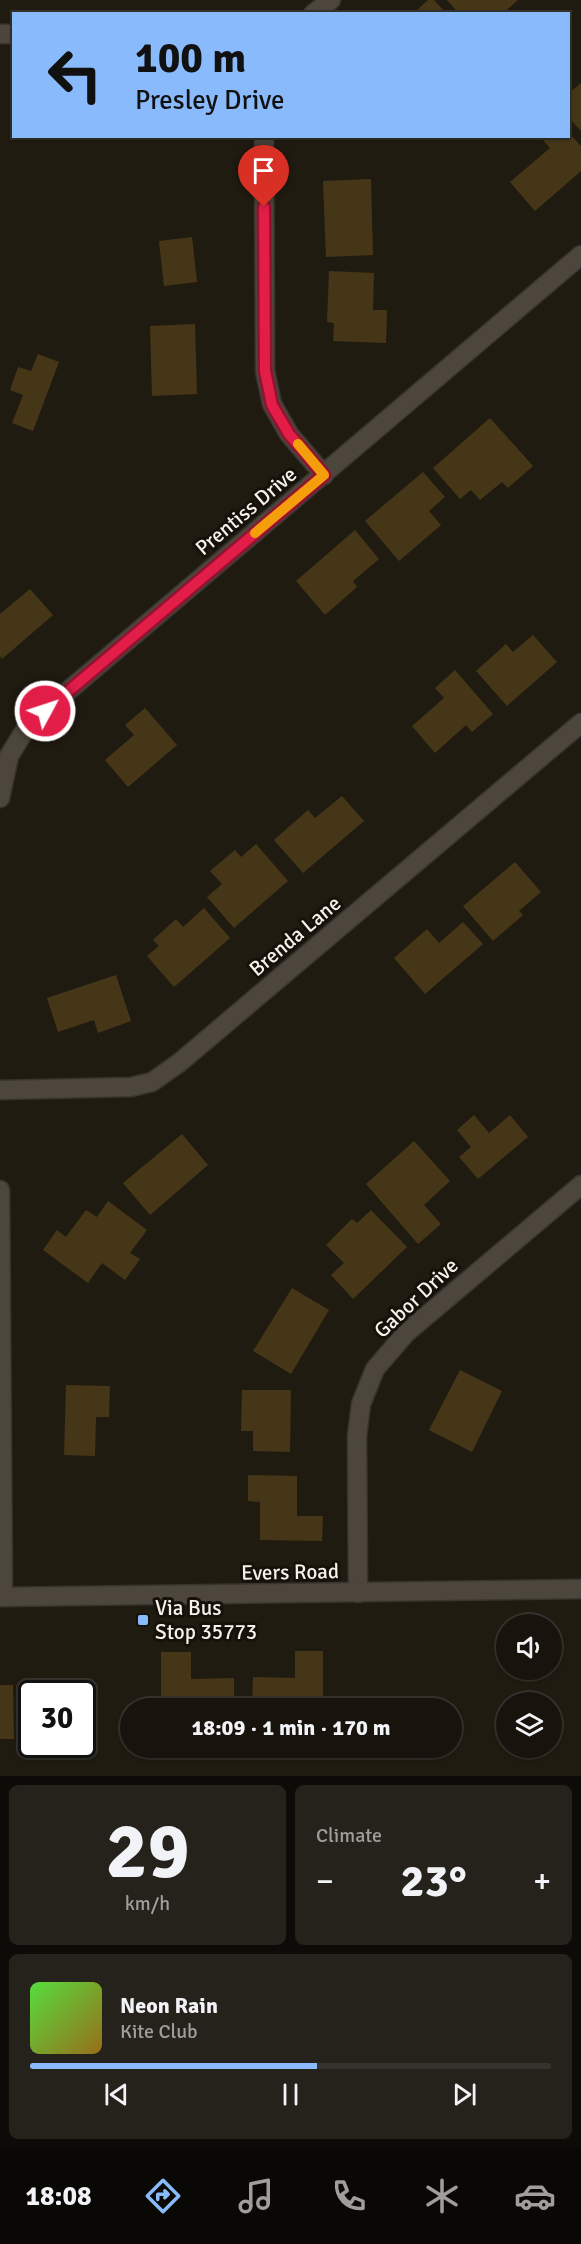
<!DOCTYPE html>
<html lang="en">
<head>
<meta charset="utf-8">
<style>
  :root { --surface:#18140d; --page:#25211b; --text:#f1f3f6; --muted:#9f9e9d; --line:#36332e; --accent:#89bafc }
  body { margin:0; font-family:Signika,sans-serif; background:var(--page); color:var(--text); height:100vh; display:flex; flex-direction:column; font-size:22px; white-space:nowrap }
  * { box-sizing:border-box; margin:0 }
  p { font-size:20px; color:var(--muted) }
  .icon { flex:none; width:33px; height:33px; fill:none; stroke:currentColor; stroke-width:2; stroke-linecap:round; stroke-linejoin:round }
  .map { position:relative; height:1776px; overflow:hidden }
  .drawer { display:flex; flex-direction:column; gap:9px; padding:9px; background:#0d0b07; flex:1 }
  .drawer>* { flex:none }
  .hud { position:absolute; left:12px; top:12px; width:558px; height:126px; border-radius:0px; box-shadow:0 2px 4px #0004,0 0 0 2px var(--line); background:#89bafc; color:#111; overflow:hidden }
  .buttons { position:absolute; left:496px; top:1614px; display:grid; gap:12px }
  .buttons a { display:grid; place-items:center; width:66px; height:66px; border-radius:50%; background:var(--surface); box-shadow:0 2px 4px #0004,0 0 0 2px var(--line); font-size:30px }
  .speed { position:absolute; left:18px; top:1680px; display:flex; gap:12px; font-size:30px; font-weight:700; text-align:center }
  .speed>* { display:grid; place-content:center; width:78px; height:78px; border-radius:50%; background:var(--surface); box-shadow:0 2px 4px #0004,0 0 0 2px var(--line); line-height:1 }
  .speed .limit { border:3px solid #111; border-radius:9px; background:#fff; color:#111 }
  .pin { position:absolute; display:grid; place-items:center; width:51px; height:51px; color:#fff; margin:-62px -26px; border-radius:50% 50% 50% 0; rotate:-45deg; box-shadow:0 0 6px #0007 }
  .pin .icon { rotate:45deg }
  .me { position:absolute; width:66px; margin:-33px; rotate:50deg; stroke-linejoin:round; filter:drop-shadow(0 0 4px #0008) }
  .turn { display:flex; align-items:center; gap:21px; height:126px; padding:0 24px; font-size:27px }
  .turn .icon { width:78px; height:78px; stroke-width:2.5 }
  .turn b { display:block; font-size:42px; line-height:51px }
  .big { font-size:45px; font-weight:800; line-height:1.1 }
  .drawer .widget { flex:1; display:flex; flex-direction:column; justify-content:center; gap:9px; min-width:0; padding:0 21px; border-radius:9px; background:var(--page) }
  .drawer .dial { align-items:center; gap:0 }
  .dial b { font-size:78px; line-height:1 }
  .song { display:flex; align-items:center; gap:18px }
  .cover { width:72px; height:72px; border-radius:9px; background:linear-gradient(135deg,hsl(110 70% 55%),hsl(40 70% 35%)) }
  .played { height:6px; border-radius:3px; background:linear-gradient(90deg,var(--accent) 55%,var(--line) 55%) }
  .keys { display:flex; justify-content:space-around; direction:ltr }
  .heat { display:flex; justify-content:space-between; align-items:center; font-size:33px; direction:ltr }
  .drawer .tiles { flex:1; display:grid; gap:9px; grid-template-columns:1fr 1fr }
  .widget:last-child { grid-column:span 2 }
  .trip { position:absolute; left:120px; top:1698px; width:342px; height:60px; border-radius:30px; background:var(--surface); box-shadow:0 2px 4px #0004,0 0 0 2px var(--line); font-weight:800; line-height:60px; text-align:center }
  .tabs { display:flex; height:96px; justify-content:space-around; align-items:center; background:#0a0805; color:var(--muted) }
  .tabs .icon { width:42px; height:42px }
  .tabs .on { color:var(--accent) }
  .tabs b { font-size:27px; color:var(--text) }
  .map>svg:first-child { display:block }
  .building { fill:#463618 }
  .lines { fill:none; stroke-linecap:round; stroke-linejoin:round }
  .street-casing { stroke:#383530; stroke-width:21 }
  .secondary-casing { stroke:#383530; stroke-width:21 }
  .street { stroke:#4c463c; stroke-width:18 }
  .secondary { stroke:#4c463c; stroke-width:18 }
  .route-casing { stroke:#92132f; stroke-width:15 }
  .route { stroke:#e11d48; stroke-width:10 }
  .slow { stroke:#f59e0b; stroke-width:10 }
  .poi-dot { fill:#89bafc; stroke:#161209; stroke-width:2 }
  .labels { text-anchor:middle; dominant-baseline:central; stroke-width:6; stroke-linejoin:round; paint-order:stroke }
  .street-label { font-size:21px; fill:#f6f3ec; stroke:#161209 }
  .poi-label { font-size:21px; fill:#f6f3ec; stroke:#161209; text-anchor:start }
</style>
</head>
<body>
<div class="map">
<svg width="581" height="1776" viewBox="0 0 581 1776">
  <rect width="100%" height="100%" fill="#201b11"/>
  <g class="building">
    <path d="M428 0H434L447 14H413Z"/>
    <path d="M447 0H518L502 14 498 10 494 14H459Z"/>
    <path d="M581 83V131L568 117V94Z"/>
    <path d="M568 132 581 146V171L535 211 510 182 550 148 541 138 543 136H568Z"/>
    <path d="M371 179 373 255 326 257 323 181Z"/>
    <path d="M192 237 197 282 164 286 159 241Z"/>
    <path d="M329 271 374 273 373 310H387L386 343 333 341 334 323 327 322Z"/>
    <path d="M195 324 197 394 152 396 150 326Z"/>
    <path d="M38 354 59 362 33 431 12 423 23 395 10 390 18 367 31 371Z"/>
    <path d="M490 418 533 466 508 488 502 482 480 500 471 490 460 499 433 468Z"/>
    <path d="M423 472 445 497 429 511 441 525 399 561 365 521Z"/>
    <path d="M355 530 379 559 353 581 357 587 325 615 296 581Z"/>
    <path d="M30 589 53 615 2 659 0 656V614Z"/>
    <path d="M533 635 557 662 507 706 476 671 506 644 513 652Z"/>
    <path d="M455 670 493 714 472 732 466 725 435 753 412 726 444 698 435 688Z"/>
    <path d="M145 708 177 745 128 787 105 760 134 735 125 725Z"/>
    <path d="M342 796 364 821 303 873 274 840 308 810 315 818Z"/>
    <path d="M256 844 288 881 234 928 207 897 222 884 210 871 235 850 241 857Z"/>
    <path d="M515 862 541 892 519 911 523 915 493 941 463 906Z"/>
    <path d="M204 908 230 938 174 987 147 956 159 946 153 940 176 919 183 927Z"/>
    <path d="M463 922 483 944 425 994 394 958 427 929 439 943Z"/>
    <path d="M116 975 131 1021 98 1033 94 1020 58 1032 47 998Z"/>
    <path d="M474 1115 489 1133 510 1115 528 1137 478 1179 459 1157 471 1147 457 1130Z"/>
    <path d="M182 1134 208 1165 150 1215 123 1183Z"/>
    <path d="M414 1141 450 1181 424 1205 441 1224 418 1244 366 1184Z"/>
    <path d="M108 1201 147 1230 130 1253 140 1259 125 1280 102 1263 88 1283 43 1250 57 1230 66 1237 86 1210 97 1217Z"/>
    <path d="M371 1210 407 1247 353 1299 331 1275 344 1263 326 1245 352 1219 357 1223Z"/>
    <path d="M292 1288 329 1310 291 1374 253 1351Z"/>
    <path d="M460 1370 502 1391 472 1452 429 1430Z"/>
    <path d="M66 1385 110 1386 109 1417H96L95 1456 64 1455Z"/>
    <path d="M242 1390H291L290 1452 253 1451V1431H241Z"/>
    <path d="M248 1475 297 1476V1516H323L322 1541 260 1540V1502L248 1501Z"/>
    <path d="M295 1651H323V1708H252L253 1677 295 1678Z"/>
    <path d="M161 1652H191V1679L234 1678V1708H161Z"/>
    <path d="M0 1685H13L14 1739H0Z"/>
  </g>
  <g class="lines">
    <defs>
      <g id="street">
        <path d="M313 14 331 0"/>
        <path d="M0 34H14"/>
        <path d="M264 136 265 371 272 404 289 434 324 475"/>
        <path d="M0 798 9 756 28 725 581 255"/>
        <path d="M0 1090 131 1087 152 1082 179 1063 581 723"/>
        <path d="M0 1190 3 1597"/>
        <path d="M358 1593 357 1436 361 1404 375 1369 406 1333 581 1185"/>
      </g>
      <path id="secondary" d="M0 1597 581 1589"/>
    </defs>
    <use href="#street" class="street-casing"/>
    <use href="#secondary" class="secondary-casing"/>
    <use href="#street" class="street"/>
    <use href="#secondary" class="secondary"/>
  </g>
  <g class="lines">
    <defs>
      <path id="route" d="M45 711 324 475 289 434 272 405 265 371 264 207"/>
    </defs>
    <use href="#route" class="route-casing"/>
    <use href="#route" class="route"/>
    <path class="slow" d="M255 533 324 475 298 444"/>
  </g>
  <rect class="poi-dot" x="137" y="1614" width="12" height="12" rx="3"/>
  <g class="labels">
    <g class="street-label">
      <text transform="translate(246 511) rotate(-40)">Prentiss Drive</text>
      <text transform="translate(295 936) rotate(-40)">Brenda Lane</text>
      <text transform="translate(416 1298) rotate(-43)">Gabor Drive</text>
      <text transform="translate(290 1572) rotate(-1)">Evers Road</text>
    </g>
    <g class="poi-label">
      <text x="155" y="1608">Via Bus<tspan x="155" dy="24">Stop 35773</tspan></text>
    </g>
  </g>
</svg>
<div class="buttons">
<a><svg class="icon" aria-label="sound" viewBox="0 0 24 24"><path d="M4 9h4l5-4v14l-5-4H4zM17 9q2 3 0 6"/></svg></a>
<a><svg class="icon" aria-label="layers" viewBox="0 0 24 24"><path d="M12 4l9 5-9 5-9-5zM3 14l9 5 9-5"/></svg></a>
</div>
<div class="speed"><div class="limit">30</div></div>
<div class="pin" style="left:264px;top:207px;background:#d93025"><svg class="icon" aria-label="arrive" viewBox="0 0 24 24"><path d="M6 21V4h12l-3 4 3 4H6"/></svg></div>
<svg class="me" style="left:45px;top:711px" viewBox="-20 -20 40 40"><circle r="17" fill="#e11d48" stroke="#fff" stroke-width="3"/><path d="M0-11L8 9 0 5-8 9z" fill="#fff"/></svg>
<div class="trip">18:09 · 1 min · 170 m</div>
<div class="hud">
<div class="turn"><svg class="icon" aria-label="left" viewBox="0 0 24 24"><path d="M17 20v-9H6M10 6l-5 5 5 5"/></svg><div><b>100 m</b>Presley Drive</div></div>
</div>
</div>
<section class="drawer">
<div class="tiles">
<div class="widget dial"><b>29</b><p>km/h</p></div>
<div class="widget"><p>Climate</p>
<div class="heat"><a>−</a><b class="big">23°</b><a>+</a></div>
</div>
<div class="widget">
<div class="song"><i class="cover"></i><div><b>Neon Rain</b><p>Kite Club</p></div></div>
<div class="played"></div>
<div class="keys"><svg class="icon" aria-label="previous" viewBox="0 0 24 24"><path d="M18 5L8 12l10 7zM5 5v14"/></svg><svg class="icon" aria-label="pause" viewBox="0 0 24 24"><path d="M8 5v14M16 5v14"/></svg><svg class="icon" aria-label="next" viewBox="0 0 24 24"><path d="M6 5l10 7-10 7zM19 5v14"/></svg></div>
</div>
</div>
</section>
<nav class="tabs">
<b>18:08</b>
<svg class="icon on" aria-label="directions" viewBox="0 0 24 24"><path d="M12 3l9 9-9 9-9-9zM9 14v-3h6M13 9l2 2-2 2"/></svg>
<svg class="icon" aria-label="music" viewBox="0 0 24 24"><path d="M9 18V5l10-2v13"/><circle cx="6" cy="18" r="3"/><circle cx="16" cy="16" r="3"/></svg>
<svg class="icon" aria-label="phone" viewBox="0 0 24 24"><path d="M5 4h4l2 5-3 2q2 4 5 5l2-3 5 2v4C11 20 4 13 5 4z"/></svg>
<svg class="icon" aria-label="climate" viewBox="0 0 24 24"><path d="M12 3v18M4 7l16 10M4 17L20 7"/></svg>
<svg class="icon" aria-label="car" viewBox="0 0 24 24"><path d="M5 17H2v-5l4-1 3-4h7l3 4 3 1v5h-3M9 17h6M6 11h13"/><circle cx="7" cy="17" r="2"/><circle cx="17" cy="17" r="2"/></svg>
</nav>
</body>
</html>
